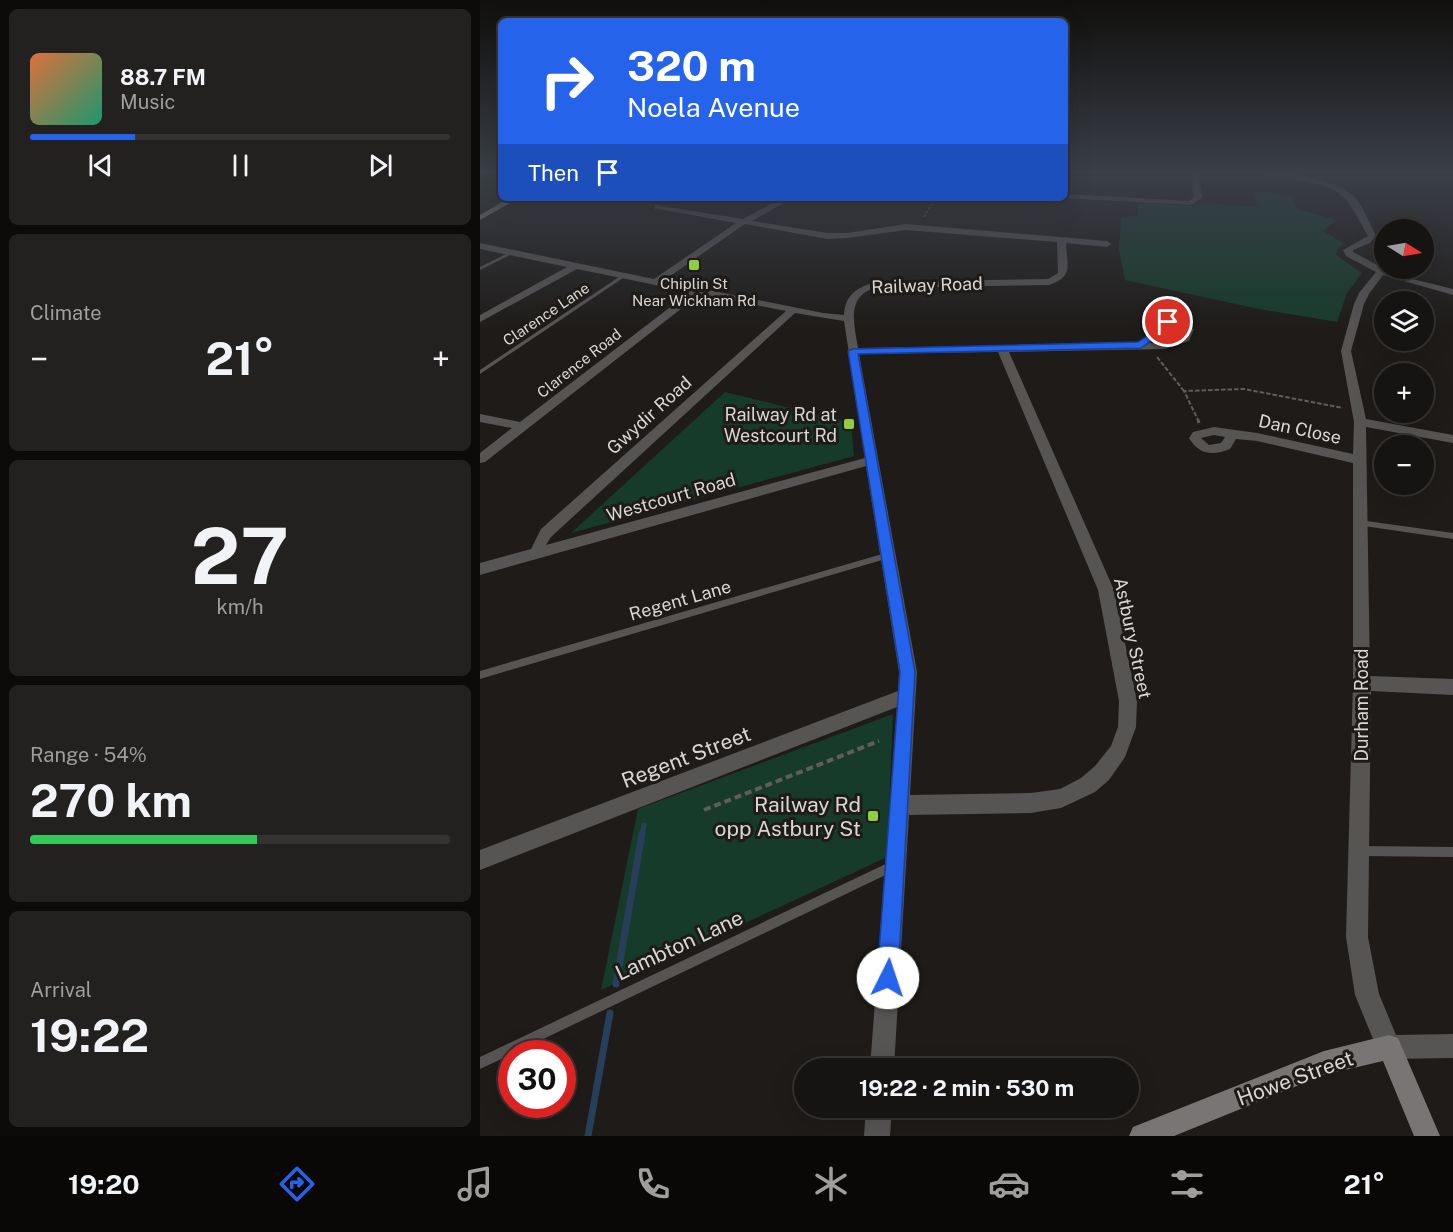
<!DOCTYPE html>
<html lang="en">
<head>
<meta charset="utf-8">
<style>
  :root { --surface:#161412; --page:#232120; --text:#f1f3f6; --muted:#9e9e9f; --line:#353332; --accent:#2563eb }
  body { margin:0; font-family:"Public Sans",sans-serif; background:var(--page); color:var(--text); height:100vh; display:flex; flex-direction:column; font-size:22px; white-space:nowrap }
  * { box-sizing:border-box; margin:0 }
  p { font-size:20px; color:var(--muted) }
  .icon { flex:none; width:33px; height:33px; fill:none; stroke:currentColor; stroke-width:2; stroke-linecap:round; stroke-linejoin:round }
  .map { position:relative; flex:1; overflow:hidden }
  .details { display:flex; flex-direction:column; gap:9px; padding:9px; background:#0c0b0a; width:480px }
  .details>* { flex:none }
  .hud { position:absolute; left:18px; top:18px; width:570px; height:183px; border-radius:9px; box-shadow:0 6px 24px #0002,0 0 0 2px var(--line); background:#2563eb; color:#fff; overflow:hidden }
  .needle { width:39px; rotate:101deg }
  .fabs { position:absolute; left:894px; top:219px; display:grid; gap:12px }
  .fabs a { display:grid; place-items:center; width:60px; height:60px; border-radius:50%; background:var(--surface); box-shadow:0 6px 24px #0002,0 0 0 2px var(--line); font-size:30px }
  .speed { position:absolute; left:18px; top:1040px; display:flex; gap:12px; font-size:30px; font-weight:700; text-align:center }
  .speed>* { display:grid; place-content:center; width:78px; height:78px; border-radius:50%; background:var(--surface); box-shadow:0 6px 24px #0002,0 0 0 2px var(--line); line-height:1 }
  .speed .limit { border:9px solid #d22; background:#fff; color:#111 }
  .pin { position:absolute; display:grid; place-items:center; width:51px; height:51px; color:#fff; margin:-26px; border:3px solid #fff; border-radius:50%; box-shadow:0 2px 6px #0007 }
  .me { position:absolute; width:66px; margin:-33px; rotate:4deg; stroke-linejoin:round; filter:drop-shadow(0 0 4px #0008) }
  .turn { display:flex; align-items:center; gap:21px; height:126px; padding:0 30px; font-size:27px }
  .turn .icon { width:78px; height:78px; stroke-width:2.5 }
  .turn b { display:block; font-size:42px; line-height:51px }
  .then { display:flex; align-items:center; height:57px; padding:0 30px; background:#0003; gap:12px; font-size:22px }
  .big { font-size:45px; font-weight:700; line-height:1.1 }
  .details .card { flex:1; display:flex; flex-direction:column; justify-content:center; gap:9px; min-width:0; padding:0 21px; border-radius:9px; background:var(--page) }
  .details .dial { align-items:center; gap:0 }
  .dial b { font-size:78px; line-height:1 }
  .song { display:flex; align-items:center; gap:18px }
  .cover { width:72px; height:72px; border-radius:9px; background:linear-gradient(135deg,hsl(20 70% 55%),hsl(160 70% 35%)) }
  .played { height:6px; border-radius:3px; background:linear-gradient(90deg,var(--accent) 25%,var(--line) 25%) }
  .keys { display:flex; justify-content:space-around; direction:ltr }
  .heat { display:flex; justify-content:space-between; align-items:center; font-size:33px; direction:ltr }
  .charge { height:9px; border-radius:4px; background:linear-gradient(90deg,#34c759 54%,var(--line) 0) }
  .trip { position:absolute; left:314px; top:1058px; width:345px; height:60px; border-radius:30px; background:var(--surface); box-shadow:0 6px 24px #0002,0 0 0 2px var(--line); font-weight:700; line-height:60px; text-align:center }
  .tabs { display:flex; height:96px; justify-content:space-around; align-items:center; background:#090807; color:var(--muted) }
  .tabs .icon { width:42px; height:42px }
  .tabs .selected { color:var(--accent) }
  .tabs b { font-size:27px; color:var(--text) }
  main { display:flex; flex:1; min-height:0 }
  .map>svg:first-child { display:block }
  .green { fill:#173b2b }
  .lines { fill:none; stroke-linecap:round; stroke-linejoin:round }
  .stream-far1 { stroke:#273f5b; stroke-width:5 }
  .stream { stroke:#273f5b; stroke-width:7 }
  .path-far3 { stroke:#605d5b; stroke-width:1.5; stroke-dasharray:3 1.5; stroke-linecap:butt }
  .path-far2 { stroke:#605d5b; stroke-width:2; stroke-dasharray:4.5 2; stroke-linecap:butt }
  .path-far1 { stroke:#605d5b; stroke-width:3; stroke-dasharray:5 3; stroke-linecap:butt }
  .path { stroke:#605d5b; stroke-width:4; stroke-dasharray:7 4; stroke-linecap:butt }
  .service { fill:#575454; fill-rule:evenodd }
  .minor { fill:#575454; fill-rule:evenodd }
  .secondary { fill:#787574; fill-rule:evenodd }
  .primary { fill:#938e8d; fill-rule:evenodd }
  .route { fill:#2563eb; stroke:#184099; stroke-width:1.5 }
  .poi-dot { fill:#92cd3e; stroke:#1e1b18; stroke-width:2 }
  .labels { text-anchor:middle; dominant-baseline:central; stroke-width:6; stroke-linejoin:round; paint-order:stroke }
  .far-poi-label { font-size:15px; fill:#d9d7d5; stroke:#1e1b18 }
  .far-street-label { font-size:15px; fill:#d9d7d5; stroke:#1e1b18 }
  .street-label { font-size:18px; fill:#d9d7d5; stroke:#1e1b18 }
  .poi-label { font-size:18px; fill:#d9d7d5; stroke:#1e1b18; text-anchor:end }
  .near-street-label { font-size:21px; fill:#d9d7d5; stroke:#1e1b18 }
  .near-poi-label { font-size:21px; fill:#d9d7d5; stroke:#1e1b18; text-anchor:end }
</style>
</head>
<body>
<main>
<section class="details">
<div class="card">
<div class="song"><i class="cover"></i><div><b>88.7 FM</b><p>Music</p></div></div>
<div class="played"></div>
<div class="keys"><svg class="icon" aria-label="previous" viewBox="0 0 24 24"><path d="M18 5L8 12l10 7zM5 5v14"/></svg><svg class="icon" aria-label="pause" viewBox="0 0 24 24"><path d="M8 5v14M16 5v14"/></svg><svg class="icon" aria-label="next" viewBox="0 0 24 24"><path d="M6 5l10 7-10 7zM19 5v14"/></svg></div>
</div>
<div class="card"><p>Climate</p>
<div class="heat"><a>−</a><b class="big">21°</b><a>+</a></div>
</div>
<div class="card dial"><b>27</b><p>km/h</p></div>
<div class="card"><p>Range · 54%</p><b class="big">270 km</b><div class="charge"></div></div>
<div class="card"><p>Arrival</p><b class="big">19:22</b></div>
</section>
<div class="map">
<svg width="973" height="1136" viewBox="0 0 973 1136">
  <rect width="100%" height="100%" fill="#1e1b18"/>
  <g class="green">
    <path d="M774 191 812 196 818 209 856 220 843 231 865 244 858 248 856 255 882 273 867 293 857 322 779 309 645 280 639 250 641 218 658 215V203L712 206 725 203 777 207Z"/>
    <path d="M245 392 371 423 374 456 91 533Z"/>
    <path d="M413 714 407 857 121 990 158 809Z"/>
  </g>
  <g class="lines">
    <path class="stream-far1" d="M162 836 164 825"/>
    <g class="stream">
      <path d="M136 984 162 834"/>
      <path d="M108 1136 130 1013"/>
    </g>
    <path class="path-far3" d="M444 217 455 198"/>
    <g class="path-far2">
      <path d="M677 357 704 391"/>
      <path d="M719 422 704 391 764 389 863 408"/>
    </g>
    <path class="path-far1" d="M718 420 719 423"/>
    <path class="path" d="M224 810 399 741"/>
    <g class="service">
      <path d="M30 252 34 253 0 270V267Z"/>
      <path d="M142 275 146 276 0 374V370Z"/>
      <path d="M879 520 973 533V539L877 525 875 523 877 521Z"/>
      <path d="M409 552 413 555 412 557 0 679V671Z"/>
      <path d="M881 846 973 847V857L881 856 877 855 876 851 877 847Z"/>
      <path d="M412 861 416 862 417 866 416 870 34 1053H32V1054L0 1069V1057Z"/>
    </g>
    <g class="minor">
      <path d="M712 173H719L722 198 711 205 584 198 585 194 709 201 714 197Z"/>
      <path d="M780 173C806 171 853 178 873 196 883 205 890 224 896 236L890 243 873 250V252L916 275 973 289V295L903 275 889 294 884 304 871 351 886 419 973 435V443L886 427 890 676 973 679V695L891 691 888 937 899 994 916 1035 973 1034V1058L909 1059 900 1056 875 995 866 937 873 683V463L777 441 756 439 750 449C733 456 719 455 709 438L713 432 734 427 777 433 873 454 874 422 861 351 874 304 879 293 896 272 866 256 863 250 888 236C863 189 861 187 808 179 799 178 788 177 780 173ZM734 435 745 437 741 443 729 445 721 438Z"/>
      <path d="M302 198H312L272 221 347 233H367L426 224 627 241 631 244 627 247 586 243C587 265 594 277 569 285L396 288C366 295 374 324 378 348L657 343 670 333 676 321 688 319 714 329 709 341 685 349 529 352 634 590 657 701 656 727 645 757 629 780 615 792 581 808 551 813 429 815 414 1068H390L417 707 0 870V850L418 691 419 672 386 466 0 575V563L51 549 61 529 306 311 220 294 5 462 0 463V453L32 428 0 422V414L40 422 210 292 97 269 0 322V315L87 267 0 249V243L174 279 256 223 178 209H175V205L263 219ZM265 224 347 239 367 238 426 230 577 242 578 273 568 279 396 282C378 287 365 294 364 315L343 313 183 281ZM315 313 364 321 385 458 66 545 71 537ZM687 325 703 330 701 337 684 343H670L678 337 684 326ZM518 352 618 590 639 701 638 727 631 746 615 766 601 778 580 789 551 793 430 795 437 672 379 354Z"/>
      <path d="M386 1107H412L410 1136H384Z"/>
    </g>
    <path class="secondary" d="M909 1035 918 1038 960 1136H934L903 1061 844 1075 694 1136H649L653 1127 844 1051Z"/>
    <path class="primary" d="M29 198H39L0 220V215Z"/>
  </g>
  <linearGradient id="sky" x2="0" y2="1"><stop stop-color="#100f0d"/><stop offset="0.52" stop-color="#3b3f48"/><stop offset="1" stop-color="#3b3f48" stop-opacity="0"/></linearGradient>
  <rect width="973" height="332" fill="url(#sky)"/>
  <path class="route" d="M688 319 693 322 691 324 683 325 677 337 661 348 378 354 435 672 418 978 415 985 408 988 400 985 397 978 420 672 368 351 373 349 658 342 670 334 677 321Z"/>
  <g class="poi-dot">
    <rect x="208" y="259" width="12" height="12" rx="3"/>
    <rect x="363" y="418" width="12" height="12" rx="3"/>
    <rect x="387" y="810" width="12" height="12" rx="3"/>
  </g>
  <g class="labels">
    <g class="far-poi-label">
      <text x="214" y="283">Chiplin St<tspan x="214" dy="17">Near Wickham Rd</tspan></text>
    </g>
    <g class="far-street-label">
      <text transform="translate(66 314) rotate(-34)">Clarence Lane</text>
      <text transform="translate(99 363) rotate(-38)">Clarence Road</text>
    </g>
    <g class="street-label">
      <text transform="translate(447 285) rotate(-2)">Railway Road</text>
      <text transform="translate(169 415) rotate(-42)">Gwydir Road</text>
      <text transform="translate(820 429) rotate(12)">Dan Close</text>
      <text transform="translate(191 497) rotate(-16)">Westcourt Road</text>
      <text transform="translate(200 600) rotate(-16)">Regent Lane</text>
      <text transform="translate(653 638) rotate(78)">Astbury Street</text>
      <text transform="translate(881 705) rotate(-90)">Durham Road</text>
    </g>
    <g class="poi-label">
      <text x="357" y="414">Railway Rd at<tspan x="357" dy="21">Westcourt Rd</tspan></text>
    </g>
    <g class="near-street-label">
      <text transform="translate(206 757) rotate(-21)">Regent Street</text>
      <text transform="translate(199 945) rotate(-25)">Lambton Lane</text>
      <text transform="translate(815 1078) rotate(-20)">Howe Street</text>
    </g>
    <g class="near-poi-label">
      <text x="381" y="804">Railway Rd<tspan x="381" dy="24">opp Astbury St</tspan></text>
    </g>
  </g>
</svg>
<div class="fabs">
<a><svg class="needle" viewBox="-14 -14 28 28"><path d="M0-13l5 13h-10z" fill="#e53935"/><path d="M0 13l5-13h-10z" fill="#9e9e9f"/></svg></a>
<a><svg class="icon" aria-label="layers" viewBox="0 0 24 24"><path d="M12 4l9 5-9 5-9-5zM3 14l9 5 9-5"/></svg></a>
<a>+</a>
<a>−</a>
</div>
<div class="speed"><div class="limit">30</div></div>
<div class="pin" style="left:688px;top:322px;background:#d93025"><svg class="icon" aria-label="arrive" viewBox="0 0 24 24"><path d="M6 21V4h12l-3 4 3 4H6"/></svg></div>
<svg class="me" style="left:408px;top:978px" viewBox="-20 -20 40 40"><circle r="19" fill="#fff"/><path d="M0-13L10 11 0 6-10 11z" fill="#2563eb"/></svg>
<div class="trip">19:22 · 2 min · 530 m</div>
<div class="hud">
<div class="turn"><svg class="icon" aria-label="right" viewBox="0 0 24 24"><path d="M7 20v-9h11M14 6l5 5-5 5"/></svg><div><b>320 m</b>Noela Avenue</div></div>
<div class="then">Then<svg class="icon" aria-label="arrive" viewBox="0 0 24 24"><path d="M6 21V4h12l-3 4 3 4H6"/></svg></div>
</div>
</div>
</main>
<nav class="tabs">
<b>19:20</b>
<svg class="icon selected" aria-label="directions" viewBox="0 0 24 24"><path d="M12 3l9 9-9 9-9-9zM9 14v-3h6M13 9l2 2-2 2"/></svg>
<svg class="icon" aria-label="music" viewBox="0 0 24 24"><path d="M9 18V5l10-2v13"/><circle cx="6" cy="18" r="3"/><circle cx="16" cy="16" r="3"/></svg>
<svg class="icon" aria-label="phone" viewBox="0 0 24 24"><path d="M5 4h4l2 5-3 2q2 4 5 5l2-3 5 2v4C11 20 4 13 5 4z"/></svg>
<svg class="icon" aria-label="climate" viewBox="0 0 24 24"><path d="M12 3v18M4 7l16 10M4 17L20 7"/></svg>
<svg class="icon" aria-label="car" viewBox="0 0 24 24"><path d="M5 17H2v-5l4-1 3-4h7l3 4 3 1v5h-3M9 17h6M6 11h13"/><circle cx="7" cy="17" r="2"/><circle cx="17" cy="17" r="2"/></svg>
<svg class="icon" aria-label="filters" viewBox="0 0 24 24"><path d="M4 7h16M4 17h16"/><circle cx="9" cy="7" r="2"/><circle cx="15" cy="17" r="2"/></svg>
<b>21°</b>
</nav>
</body>
</html>
